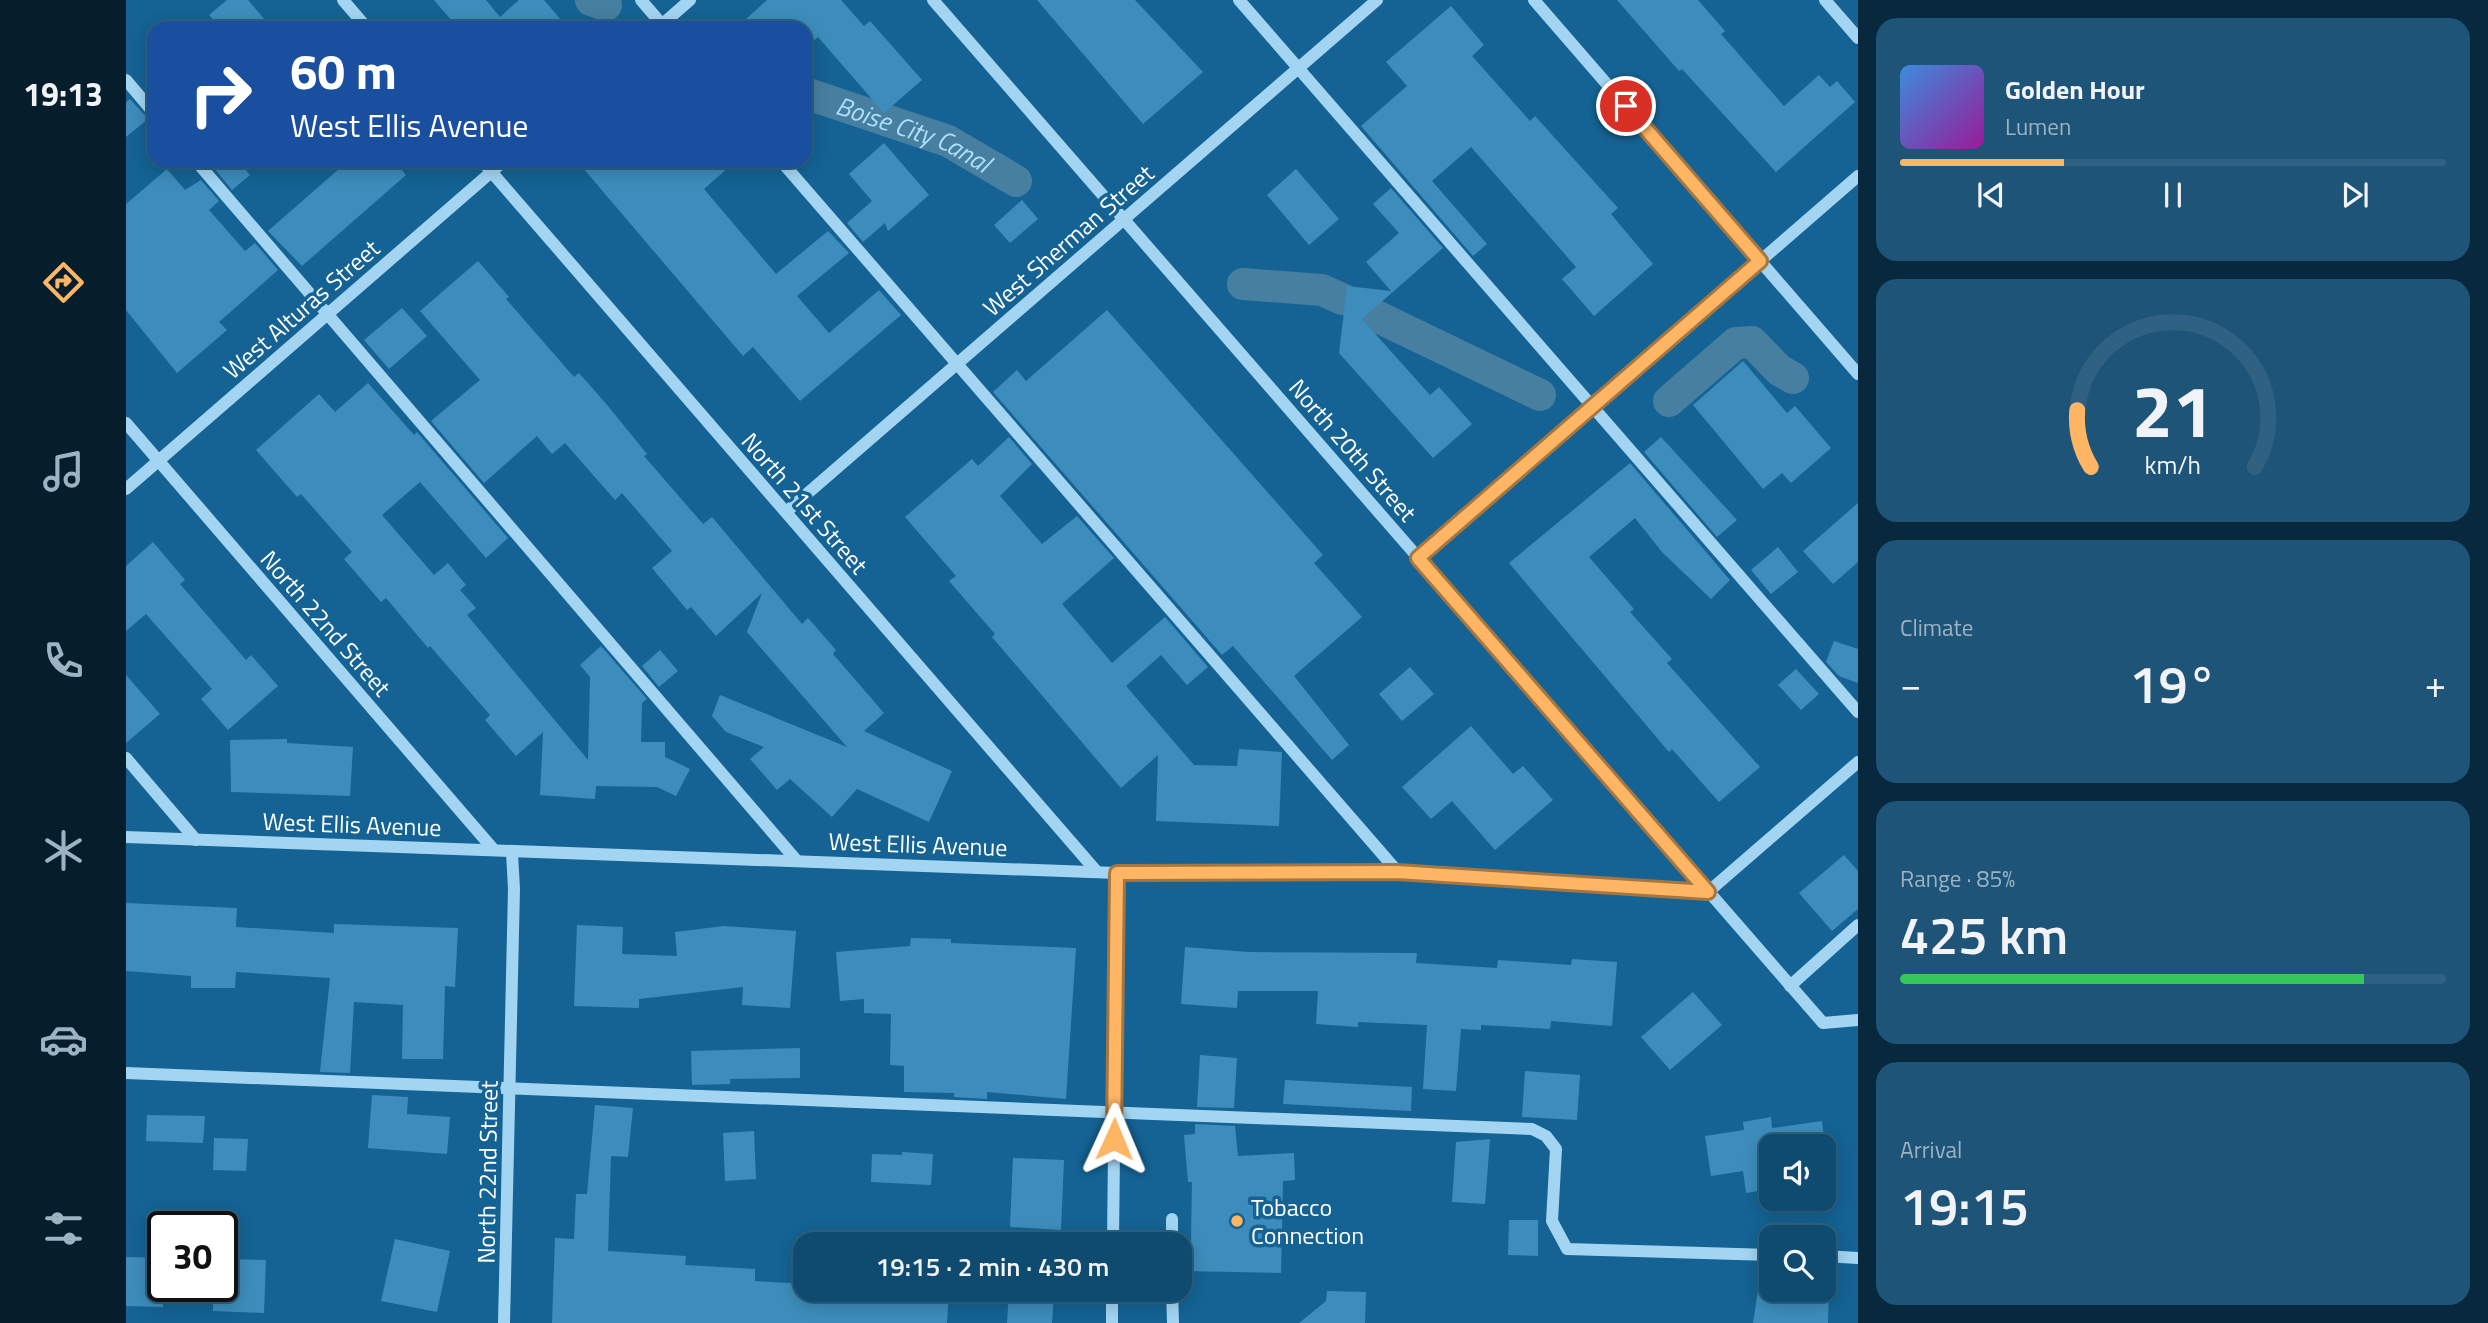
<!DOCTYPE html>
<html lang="en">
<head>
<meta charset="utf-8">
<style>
  :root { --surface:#0f4a6f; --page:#1d5477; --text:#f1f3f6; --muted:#9bb3c3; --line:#2f6282; --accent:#ffb664 }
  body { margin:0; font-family:"Titillium Web",sans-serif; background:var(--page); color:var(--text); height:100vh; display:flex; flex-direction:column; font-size:26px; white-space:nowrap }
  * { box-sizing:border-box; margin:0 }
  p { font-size:23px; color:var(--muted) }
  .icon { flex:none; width:38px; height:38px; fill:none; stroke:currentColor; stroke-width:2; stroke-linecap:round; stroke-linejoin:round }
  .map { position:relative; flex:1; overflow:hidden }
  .details { display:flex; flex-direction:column; gap:18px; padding:18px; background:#08293d; width:630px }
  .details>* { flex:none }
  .banner { position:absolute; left:21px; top:21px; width:665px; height:147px; border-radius:21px; box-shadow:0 4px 18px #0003,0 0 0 2px var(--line); background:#1a4fa0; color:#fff; overflow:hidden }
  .buttons { position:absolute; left:1633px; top:1134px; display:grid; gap:14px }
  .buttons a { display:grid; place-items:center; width:77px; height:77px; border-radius:14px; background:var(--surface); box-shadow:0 4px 18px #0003,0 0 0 2px var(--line); font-size:35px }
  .speed { position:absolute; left:21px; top:1211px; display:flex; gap:14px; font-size:35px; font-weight:700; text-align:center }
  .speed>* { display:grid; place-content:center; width:91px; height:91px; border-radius:50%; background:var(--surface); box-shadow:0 4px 18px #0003,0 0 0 2px var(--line); line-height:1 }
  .speed .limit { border:4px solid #111; border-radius:10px; background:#fff; color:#111 }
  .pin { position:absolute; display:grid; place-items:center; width:60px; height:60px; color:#fff; margin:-30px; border:4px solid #fff; border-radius:50%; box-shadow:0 2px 7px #0007 }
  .me { position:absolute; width:77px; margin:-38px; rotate:1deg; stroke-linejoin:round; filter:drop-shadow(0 0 5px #0008) }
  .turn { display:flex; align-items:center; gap:24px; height:147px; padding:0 28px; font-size:32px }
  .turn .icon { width:91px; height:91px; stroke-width:2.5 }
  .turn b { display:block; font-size:49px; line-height:60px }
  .big { font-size:52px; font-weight:600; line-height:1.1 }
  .details .widget { flex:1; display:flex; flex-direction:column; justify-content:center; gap:10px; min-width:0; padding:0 24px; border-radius:21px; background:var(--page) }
  .details .dial { align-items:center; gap:0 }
  .dial svg { height:182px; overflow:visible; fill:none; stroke:var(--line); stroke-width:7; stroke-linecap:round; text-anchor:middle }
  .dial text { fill:var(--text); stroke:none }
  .song { display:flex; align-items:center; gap:21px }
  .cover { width:84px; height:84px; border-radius:10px; background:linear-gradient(135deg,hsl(210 70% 55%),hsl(300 70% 35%)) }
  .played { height:7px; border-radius:4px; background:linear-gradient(90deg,var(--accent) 30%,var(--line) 30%) }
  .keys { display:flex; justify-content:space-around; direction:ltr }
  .heat { display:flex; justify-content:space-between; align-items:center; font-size:38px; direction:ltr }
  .charge { height:10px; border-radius:5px; background:linear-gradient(90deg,#34c759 85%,var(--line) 0) }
  .trip { position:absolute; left:667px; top:1232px; width:399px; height:70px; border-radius:21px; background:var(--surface); box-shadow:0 4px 18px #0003,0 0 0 2px var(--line); font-weight:600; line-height:70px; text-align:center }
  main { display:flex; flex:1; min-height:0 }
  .tabs { display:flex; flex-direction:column; width:126px; justify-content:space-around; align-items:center; background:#061e2c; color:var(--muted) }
  .tabs .icon { width:49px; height:49px }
  .tabs .active { color:var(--accent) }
  .tabs b { font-size:32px; color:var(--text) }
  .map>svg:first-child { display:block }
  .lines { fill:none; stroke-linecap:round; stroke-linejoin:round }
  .canal { stroke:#477fa1; stroke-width:32 }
  .building { fill:#3d8dbc }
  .minor { stroke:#a3d5f2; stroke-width:12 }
  .route-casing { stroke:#a67641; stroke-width:18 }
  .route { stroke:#ffb664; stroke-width:12 }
  .poi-dot { fill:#ffb664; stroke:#146394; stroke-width:2.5 }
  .labels { text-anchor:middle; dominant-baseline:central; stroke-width:7; stroke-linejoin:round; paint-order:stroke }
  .street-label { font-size:24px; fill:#fff; stroke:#146394 }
  .poi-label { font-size:24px; fill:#fff; stroke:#146394; text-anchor:start }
  .water-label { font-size:26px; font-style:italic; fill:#afdef9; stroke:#146394 }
</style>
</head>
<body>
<main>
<nav class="tabs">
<b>19:13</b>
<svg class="icon active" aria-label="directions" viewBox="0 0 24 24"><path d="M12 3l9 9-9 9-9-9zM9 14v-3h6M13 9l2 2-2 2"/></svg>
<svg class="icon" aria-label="music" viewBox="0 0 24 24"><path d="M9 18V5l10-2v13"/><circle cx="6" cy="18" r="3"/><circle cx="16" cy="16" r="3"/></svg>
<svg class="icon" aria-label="phone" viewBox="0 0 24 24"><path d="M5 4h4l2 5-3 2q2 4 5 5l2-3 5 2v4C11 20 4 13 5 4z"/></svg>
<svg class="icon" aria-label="climate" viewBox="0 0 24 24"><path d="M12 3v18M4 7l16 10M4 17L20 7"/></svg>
<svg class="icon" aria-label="car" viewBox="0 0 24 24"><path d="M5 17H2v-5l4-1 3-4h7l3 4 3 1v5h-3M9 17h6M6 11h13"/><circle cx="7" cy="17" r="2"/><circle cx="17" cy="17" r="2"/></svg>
<svg class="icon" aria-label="filters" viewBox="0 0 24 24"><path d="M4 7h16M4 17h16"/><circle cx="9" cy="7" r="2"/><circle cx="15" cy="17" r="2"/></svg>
</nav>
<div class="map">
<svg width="1732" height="1323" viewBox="0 0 1732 1323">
  <rect width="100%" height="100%" fill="#146394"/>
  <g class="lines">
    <g class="canal">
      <path d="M465 0 480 5"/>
      <path id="s1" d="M679 93 822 141 890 181"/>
      <path d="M1117 284 1196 290 1216 299"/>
      <path d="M1248 315 1414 395"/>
      <path d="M1543 401 1610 343 1626 342 1653 370 1667 378"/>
    </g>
  </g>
  <g class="building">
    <path d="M101 0H122L146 28H94L83 15Z"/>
    <path d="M308 0H360L374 17 393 0H418L442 28H332Z"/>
    <path d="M641 0H715L738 26 744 21 796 80 758 113 692 37 679 48V28H610Z"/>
    <path d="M911 0H1009L1077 72 1017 124Z"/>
    <path d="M1491 0H1572L1599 31 1595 34 1658 106 1693 75 1704 87 1711 81 1729 102 1650 172 1556 69 1553 71Z"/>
    <path d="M1325 6 1358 45 1346 56 1404 121 1409 116 1492 208 1485 214 1527 264 1468 316 1436 279 1450 267 1345 147 1306 181 1361 244 1347 256 1235 126 1281 86 1260 62Z"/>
    <path d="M4 99 22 119 0 137V102Z"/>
    <path d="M758 143 803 195 762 231 759 223 737 242 721 223 746 201 723 174Z"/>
    <path d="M96 161H112L124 175 106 190 88 168Z"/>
    <path d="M222 161H268L280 175 176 266 142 231Z"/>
    <path d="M451 161H610L578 189 650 274 702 231 723 253 671 296 703 333 753 290 775 315 674 401 627 347 617 356Z"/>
    <path d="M41 169 59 190 75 180 93 201 83 210 119 251 129 243 152 270 93 322 101 330 51 373 0 310V204Z"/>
    <path d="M1170 169 1213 219 1183 245 1141 195Z"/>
    <path d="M1265 188 1317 248 1236 319 1304 395 1313 387 1346 424 1307 458 1213 353 1221 286 1265 291 1240 262 1273 233 1247 204Z"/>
    <path d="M896 200 912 219 884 243 868 225Z"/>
    <path d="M352 261 383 297 380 299 448 377 453 373 482 406 521 454 518 456 577 524 586 517 676 624 682 618 710 650 707 654 758 713 738 731 826 771 803 822 731 789 706 817 664 779 651 790 624 759 638 747 600 732 586 716 594 695 721 747 621 632 636 593 590 636 565 607 561 610 526 568 546 551 496 493 489 500 439 443 426 454 411 436 358 483 305 421 354 380 294 311Z"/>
    <path d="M276 308 301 336 263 369 238 340Z"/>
    <path d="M981 310 1197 555 1188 563 1236 617 1168 676 1223 745 1206 760 1107 646 1096 655 867 392 891 370 900 381Z"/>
    <path d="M1617 361 1661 413 1669 406 1705 448 1665 483 1656 473 1637 489 1567 405Z"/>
    <path d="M242 383 288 435 291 432 382 538 360 558 294 482 256 515 308 575 322 563 340 585 334 590 350 608 341 615 462 760 464 677 454 665 475 646 521 699 516 703 515 742H539V757L564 769 550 796 531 787 470 786 469 799 414 795 417 732 390 756 359 720 364 715 304 646 302 648 260 598 255 602 218 559 226 552 175 494 171 497 130 450 193 394 209 412Z"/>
    <path d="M883 437 906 464 874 496 916 544 951 516 988 558 936 604 986 663 1039 617 1082 667 1061 685 1035 655 1000 686 1068 765 1111 766 1113 749 1156 752 1153 826 1030 821 1032 755 995 788 866 637 869 634 823 581 830 576 779 517 846 459 852 466Z"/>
    <path d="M1535 437 1611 520 1591 537 1518 452Z"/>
    <path d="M1504 463 1604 580 1585 599 1536 552 1509 518 1463 557 1508 609 1504 612 1546 659 1541 663 1634 767 1593 802 1546 749 1543 752 1383 563Z"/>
    <path d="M1732 503V562L1707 584 1677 551Z"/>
    <path d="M27 542 59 580 54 584 120 660 125 655 152 686 102 730 75 699 86 689 20 614 0 631V566Z"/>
    <path d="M1652 547 1672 572 1645 594 1625 570Z"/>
    <path d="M1708 641 1732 649V683L1713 676 1700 662Z"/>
    <path d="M534 650 552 671 533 687 516 666Z"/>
    <path d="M1284 667 1308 694 1276 721 1253 694Z"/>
    <path d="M1670 669 1693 694 1675 710 1652 685Z"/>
    <path d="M0 675 34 714 0 743Z"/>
    <path d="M1345 726 1387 774 1397 766 1427 800 1369 850 1326 801 1305 819 1276 787Z"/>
    <path d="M161 739V743L227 747 224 796 105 792 104 740Z"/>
    <path d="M1718 855 1732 871V909L1706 931 1673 893Z"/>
    <path d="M0 903 111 908 110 927 208 933V924L332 928 329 987 319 986 317 1059H276L277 1005 228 1002 224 1073 194 1072 204 978 110 972 109 988H65V976L0 971Z"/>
    <path d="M451 925 497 927 496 954 551 956 549 932 598 926 670 931 664 1008 616 1005 617 987 513 999V1008L448 1006Z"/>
    <path d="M785 938 825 939V943L950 948 940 1099 861 1092V1099L828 1097V1093L778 1092V1066L764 1065 765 1014 738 1013V999L714 1001 710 952 784 946Z"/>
    <path d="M1059 947 1122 952 1291 953 1290 963 1371 968 1372 960 1445 965 1446 959 1491 962 1486 1026 1425 1021 1424 1029 1355 1025V1030L1335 1029 1330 1091 1297 1089 1301 1025 1232 1022V1027L1190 1024 1192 991H1112L1111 1008 1055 1004Z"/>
    <path d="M1567 992 1596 1025 1544 1070 1515 1037Z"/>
    <path d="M674 1048V1078L604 1079V1084L566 1085 565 1051Z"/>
    <path d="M1074 1055 1111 1058 1108 1108 1071 1107Z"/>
    <path d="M1399 1071 1454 1075 1451 1120 1396 1117Z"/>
    <path d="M1159 1080 1286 1087 1285 1111 1157 1104Z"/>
    <path d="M246 1095 282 1097 281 1114 324 1117 321 1154 242 1148Z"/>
    <path d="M469 1105 507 1108 502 1157 485 1156 482 1251 560 1256 559 1265 629 1269V1281L679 1284V1290H823L821 1323H426L429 1238 448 1239 450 1194H461Z"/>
    <path d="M21 1115 79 1116 77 1143 20 1141Z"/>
    <path d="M1645 1117 1646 1128 1696 1121 1699 1146H1645V1189L1620 1193 1617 1171 1585 1176 1579 1136 1618 1130 1617 1122Z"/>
    <path d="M1069 1124 1109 1126 1112 1156 1168 1153 1169 1180 1157 1181 1155 1273 1058 1271V1242H1065L1066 1182H1062L1058 1135 1069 1134Z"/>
    <path d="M628 1131 630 1179 599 1181 597 1133Z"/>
    <path d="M88 1138 122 1139 120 1171 87 1170Z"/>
    <path d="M1364 1139 1359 1204 1326 1202 1330 1142Z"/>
    <path d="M776 1152 807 1154 805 1185 745 1182 746 1154 776 1155Z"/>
    <path d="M887 1158 938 1160 935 1230 884 1227Z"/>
    <path d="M1383 1220H1412V1256L1382 1255Z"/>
    <path d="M269 1239 324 1251 311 1312 255 1301Z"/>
    <path d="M0 1257 37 1258V1307L0 1306Z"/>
    <path d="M96 1259 140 1260 138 1313 87 1311V1286H96Z"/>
    <path d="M1632 1290H1703L1702 1323H1627Z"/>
    <path d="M1201 1291 1240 1292 1239 1323H1173L1200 1301Z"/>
    <path d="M883 1292 928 1295 926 1323H881Z"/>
  </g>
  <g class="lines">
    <g class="minor">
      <path d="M217 0 241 28"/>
      <path d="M515 0 539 28"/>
      <path d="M807 0 1697 1023 1732 1020"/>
      <path d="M1113 0 1732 712"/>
      <path d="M1408 0 1732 374"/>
      <path d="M1699 0 1732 38"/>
      <path d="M532 28 564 0"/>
      <path d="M0 80 28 113"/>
      <path d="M70 161 671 861"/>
      <path d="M356 161 971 872"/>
      <path d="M655 161 1271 871"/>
      <path d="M0 423 368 850"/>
      <path d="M0 489 378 161"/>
      <path d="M660 512 1251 0"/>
      <path d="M1292 558 1732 176"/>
      <path d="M0 758 70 840"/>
      <path d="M0 837 991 873 1271 871 1582 892 1732 762"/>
      <path d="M1664 986 1732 925"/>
      <path d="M0 1073 1406 1129 1420 1136 1430 1149 1426 1221 1441 1249 1645 1255"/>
      <path d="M1046 1219V1244"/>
      <path d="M987 1244 991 873"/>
      <path d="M1698 1256 1732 1258"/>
      <path d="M1046 1290 1047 1323"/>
      <path d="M378 1323 388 889 386 853"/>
      <path d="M986 1323V1290"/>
    </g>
  </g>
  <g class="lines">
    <defs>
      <path id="route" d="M988 1139 991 873 1271 872 1582 892 1292 558 1634 261 1500 106"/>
    </defs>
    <use href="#route" class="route-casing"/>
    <use href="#route" class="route"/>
  </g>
  <circle class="poi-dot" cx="1111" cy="1221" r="7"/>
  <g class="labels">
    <g class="street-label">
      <text transform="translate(942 240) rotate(-41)">West Sherman Street</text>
      <text transform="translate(175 309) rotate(-41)">West Alturas Street</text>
      <text transform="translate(1227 450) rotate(49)">North 20th Street</text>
      <text transform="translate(679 503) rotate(49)">North 21st Street</text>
      <text transform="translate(200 623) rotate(49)">North 22nd Street</text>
      <text transform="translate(226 824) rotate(2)">West Ellis Avenue</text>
      <text transform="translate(792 844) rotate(2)">West Ellis Avenue</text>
      <text transform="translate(361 1172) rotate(-89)">North 22nd Street</text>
    </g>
    <g class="poi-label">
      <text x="1125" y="1207">Tobacco<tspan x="1125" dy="28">Connection</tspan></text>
    </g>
    <g class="water-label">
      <text stroke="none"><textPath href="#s1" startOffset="116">Boise City Canal</textPath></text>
    </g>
  </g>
</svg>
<div class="buttons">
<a><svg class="icon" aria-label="sound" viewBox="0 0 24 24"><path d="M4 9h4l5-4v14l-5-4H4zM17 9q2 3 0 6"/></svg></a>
<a><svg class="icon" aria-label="search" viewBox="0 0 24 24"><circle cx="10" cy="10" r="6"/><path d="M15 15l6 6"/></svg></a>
</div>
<div class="speed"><div class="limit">30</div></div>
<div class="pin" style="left:1500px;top:106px;background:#d93025"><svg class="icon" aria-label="arrive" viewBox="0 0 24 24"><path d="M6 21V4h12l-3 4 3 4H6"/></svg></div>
<svg class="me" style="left:988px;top:1139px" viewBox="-20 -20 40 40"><path d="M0-17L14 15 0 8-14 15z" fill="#ffb664" stroke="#fff" stroke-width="4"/></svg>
<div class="trip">19:15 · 2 min · 430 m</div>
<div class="banner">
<div class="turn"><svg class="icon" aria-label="right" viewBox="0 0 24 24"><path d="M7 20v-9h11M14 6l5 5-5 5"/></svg><div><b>60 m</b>West Ellis Avenue</div></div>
</div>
</div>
<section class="details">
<div class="widget">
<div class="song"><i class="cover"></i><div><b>Golden Hour</b><p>Lumen</p></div></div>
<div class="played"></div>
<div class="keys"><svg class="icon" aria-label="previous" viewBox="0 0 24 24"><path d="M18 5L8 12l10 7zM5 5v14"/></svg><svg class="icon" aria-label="pause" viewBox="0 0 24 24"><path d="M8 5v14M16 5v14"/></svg><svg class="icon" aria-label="next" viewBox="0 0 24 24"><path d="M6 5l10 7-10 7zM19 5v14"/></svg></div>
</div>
<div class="widget dial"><svg viewBox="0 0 100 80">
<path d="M14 69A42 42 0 1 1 86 69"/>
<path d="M14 69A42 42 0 0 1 8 44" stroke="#ffb664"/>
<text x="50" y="56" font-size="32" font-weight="700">21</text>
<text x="50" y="72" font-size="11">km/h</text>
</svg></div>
<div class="widget"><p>Climate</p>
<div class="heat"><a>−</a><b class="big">19°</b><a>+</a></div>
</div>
<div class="widget"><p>Range · 85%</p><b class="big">425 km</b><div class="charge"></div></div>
<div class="widget"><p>Arrival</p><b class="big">19:15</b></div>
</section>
</main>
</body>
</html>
